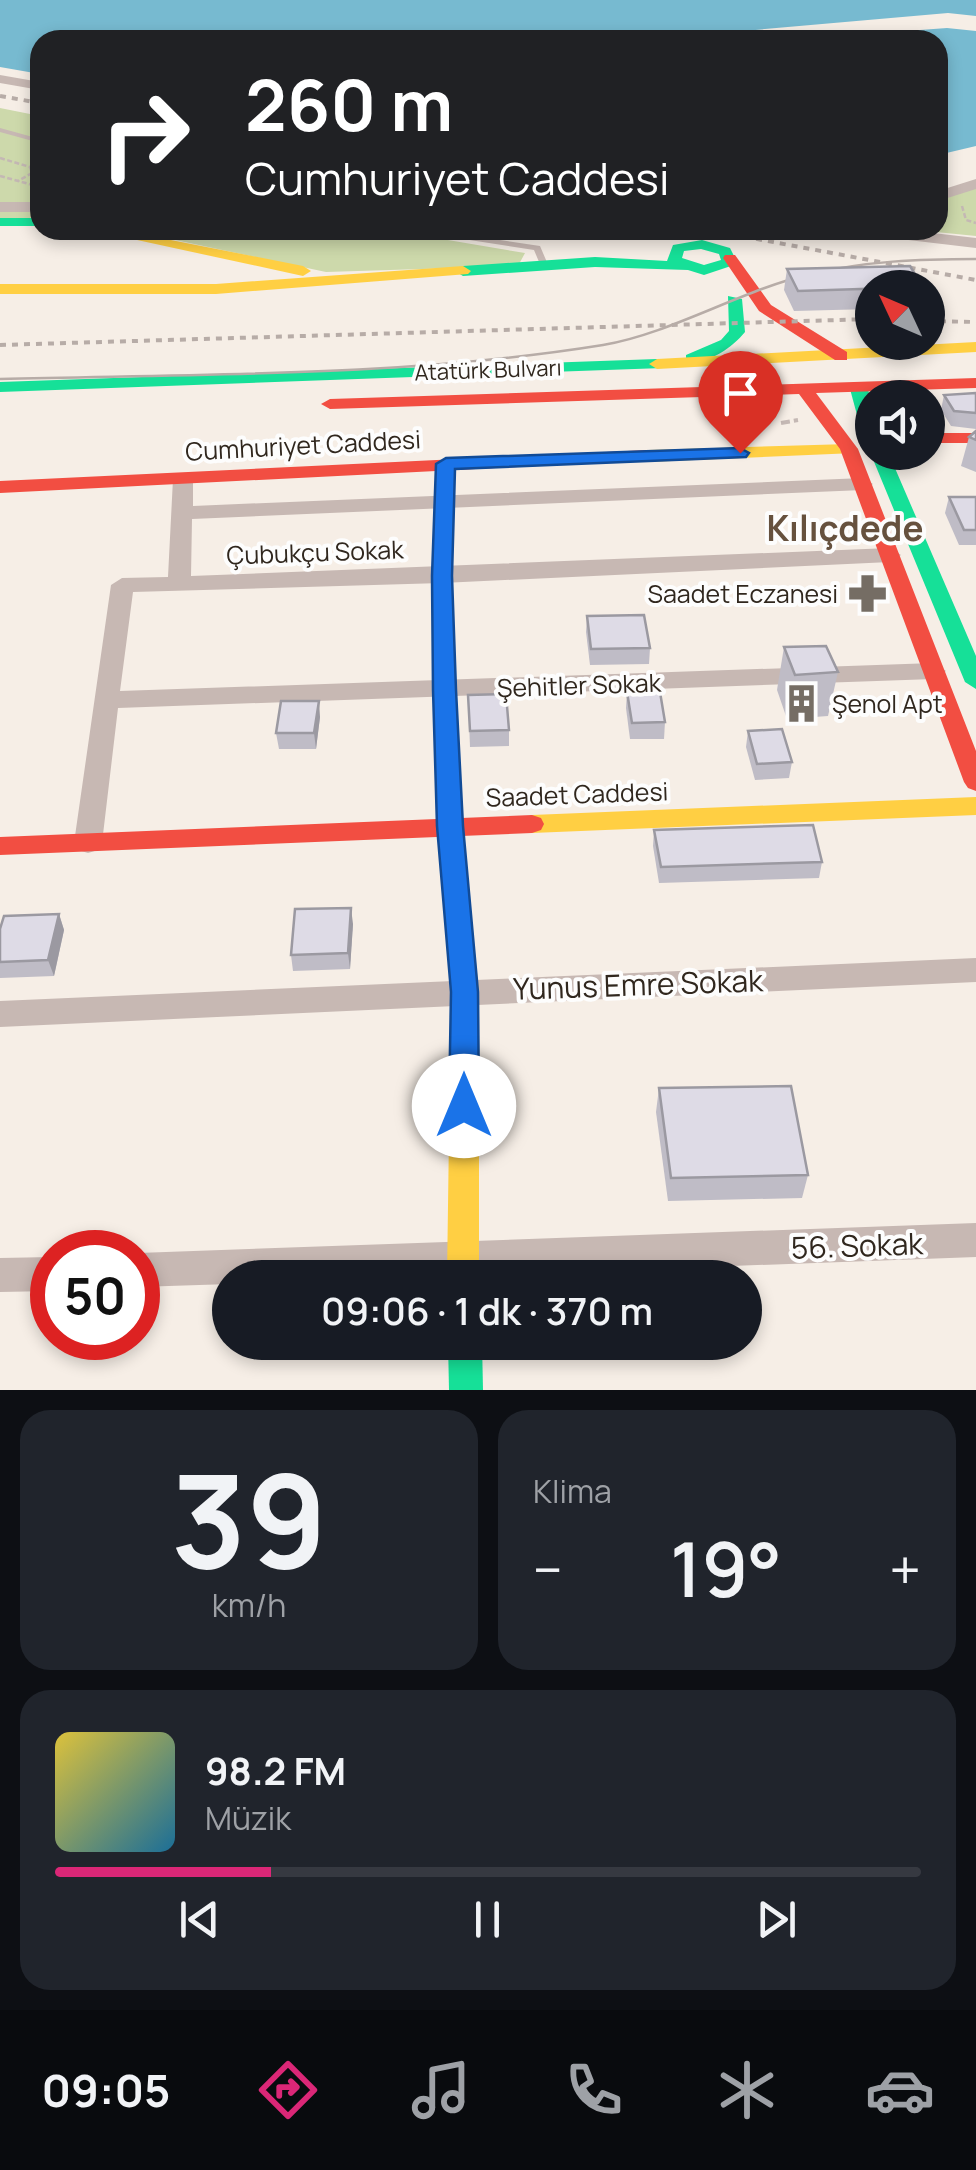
<!DOCTYPE html>
<html lang="tr">
<head>
<meta charset="utf-8">
<style>
  :root { --surface:#171b24; --page:#20242c; --text:#f1f3f6; --muted:#9ea1a6; --line:#363941; --accent:#db2777 }
  body { margin:0; font-family:Manrope,sans-serif; background:var(--page); color:var(--text); height:100vh; display:flex; flex-direction:column; font-size:38px; white-space:nowrap }
  * { box-sizing:border-box; margin:0 }
  p { font-size:32px; color:var(--muted) }
  .icon { flex:none; width:55px; height:55px; fill:none; stroke:currentColor; stroke-width:2; stroke-linecap:round; stroke-linejoin:round }
  .map { position:relative; height:1390px; overflow:hidden }
  .sheet { display:flex; flex-direction:column; gap:20px; padding:20px; background:#0d0f14; flex:1 }
  .sheet>* { flex:none }
  .hud { position:absolute; left:30px; top:30px; width:918px; height:210px; border-radius:30px; box-shadow:0 5px 15px #0003; background:#202124; color:#fff; overflow:hidden }
  .needle { width:65px; rotate:314deg }
  .fabs { position:absolute; left:855px; top:270px; display:grid; gap:20px }
  .fabs a { display:grid; place-items:center; width:90px; height:90px; border-radius:50%; background:var(--surface); box-shadow:0 5px 15px #0003; font-size:50px }
  .speed { position:absolute; left:30px; top:1230px; display:flex; gap:20px; font-size:50px; font-weight:700; text-align:center }
  .speed>* { display:grid; place-content:center; width:130px; height:130px; border-radius:50%; background:var(--surface); box-shadow:0 5px 15px #0003; line-height:1 }
  .speed .limit { border:15px solid #d22; background:#fff; color:#111 }
  .pin { position:absolute; display:grid; place-items:center; width:85px; height:85px; color:#fff; margin:-102px -42px; border-radius:50% 50% 50% 0; rotate:-45deg; box-shadow:0 0 10px #0007 }
  .pin .icon { rotate:45deg }
  .me { position:absolute; width:110px; margin:-55px; rotate:0deg; stroke-linejoin:round; filter:drop-shadow(0 0 8px #0008) }
  .turn { display:flex; align-items:center; gap:35px; height:210px; padding:0 50px; font-size:45px }
  .turn .icon { width:130px; height:130px; stroke-width:2.5 }
  .turn b { display:block; font-size:70px; line-height:85px }
  .big { font-size:75px; font-weight:600; line-height:1.1 }
  .sheet .card { flex:1; display:flex; flex-direction:column; justify-content:center; gap:15px; min-width:0; padding:0 35px; border-radius:30px; background:var(--page) }
  .sheet .dial { align-items:center; gap:0 }
  .dial b { font-size:130px; line-height:1 }
  .song { display:flex; align-items:center; gap:30px }
  .cover { width:120px; height:120px; border-radius:15px; background:linear-gradient(135deg,hsl(50 70% 55%),hsl(200 70% 35%)) }
  .played { height:10px; border-radius:5px; background:linear-gradient(90deg,var(--accent) 25%,var(--line) 25%) }
  .keys { display:flex; justify-content:space-around; direction:ltr }
  .heat { display:flex; justify-content:space-between; align-items:center; font-size:55px; direction:ltr }
  .sheet .tiles { flex:1; display:grid; gap:20px; grid-template-columns:1fr 1fr }
  .card:last-child { grid-column:span 2 }
  .trip { position:absolute; left:212px; top:1260px; width:550px; height:100px; border-radius:50px; background:var(--surface); box-shadow:0 5px 15px #0003; font-weight:600; line-height:100px; text-align:center }
  .menu { display:flex; height:160px; justify-content:space-around; align-items:center; background:#090b0e; color:var(--muted) }
  .menu .icon { width:70px; height:70px }
  .menu .selected { color:var(--accent) }
  .menu b { font-size:45px; color:var(--text) }
  .map>svg:first-child { display:block }
  .green { fill:#cdd9ab }
  .water { fill:#77bad0 }
  .lines { fill:none; stroke-linecap:round; stroke-linejoin:round }
  .path-far1 { stroke:#c4b8b4; stroke-width:2.5; stroke-dasharray:5 2.5; stroke-linecap:butt }
  .path { stroke:#c4b8b4; stroke-width:4; stroke-dasharray:9 4; stroke-linecap:butt }
  .lane { fill:#c7b8b3; fill-rule:evenodd }
  .street { fill:#c7b8b3; fill-rule:evenodd }
  .fast { fill:#16e098; fill-rule:evenodd }
  .slow { fill:#ffcf43; fill-rule:evenodd }
  .jam { fill:#f24e42; fill-rule:evenodd }
  .tram { stroke:#b7aca7; stroke-width:2.5 }
  .rail { stroke:#b7aca7; stroke-width:4; stroke-dasharray:6 6; stroke-linecap:butt }
  .wall { fill:#bfbcc6 }
  .shaded-wall { fill:#9b99a1 }
  .building { fill:#dedbe6; stroke:#9b99a1; stroke-width:2.5 }
  .route { fill:#1a73e8; stroke:#114b97; stroke-width:2.5 }
  .labels { text-anchor:middle; dominant-baseline:central; stroke-width:8; stroke-linejoin:round; paint-order:stroke }
  .far-street-label { font-size:22px; fill:#30271e; stroke:#fdfdfd }
  .street-label { font-size:25px; fill:#30271e; stroke:#fdfdfd }
  .poi-label { font-size:25px; fill:#30271e; stroke:#fdfdfd; text-anchor:end }
  .near-street-label { font-size:30px; fill:#30271e; stroke:#fdfdfd }
  .district-label { font-size:35px; font-weight:bold; fill:#66513e; stroke:#fdfdfd }
</style>
</head>
<body>
<div class="map">
<svg width="976" height="1390" viewBox="0 0 976 1390">
  <rect width="100%" height="100%" fill="#f6eee6"/>
  <g class="green">
    <path d="M0 108 40 116V219H0Z"/>
    <path d="M976 184V236L916 230H938V197Z"/>
    <path d="M128 230H441L436 238 525 253 518 266 326 272Z"/>
  </g>
  <g class="water">
    <path d="M0 0H976V16L948 13 641 40H40V74L0 67Z"/>
    <path d="M947 28 976 31V146L938 155V40H785Z"/>
  </g>
  <g class="lines">
    <g class="path-far1">
      <path d="M0 158 30 167 32 173 18 181"/>
      <path d="M0 176 40 187"/>
      <path d="M962 206 966 220 976 223"/>
    </g>
    <path class="path" d="M781 423 798 420"/>
    <g class="lane">
      <path d="M0 128 40 139V143L0 132Z"/>
      <path d="M414 230H434L540 246 549 267 542 269 534 250 418 232Z"/>
    </g>
    <g class="street">
      <path d="M0 75 40 82V90L0 83Z"/>
      <path d="M976 179V189L938 201V191Z"/>
      <rect x="0" y="202" width="40" height="10"/>
      <path d="M858 230H907L976 238V248L866 235Z"/>
      <path d="M183 473 193 479V506L863 478 873 484 863 490 192 519 191 576 890 548 901 555 890 562 442 583 133 592 120 691 934 663 946 671 934 679 118 708 102 843 98 850 88 853 78 850 74 843 111 585 122 578 168 577 173 479Z"/>
      <path d="M976 958V982L0 1027V1001Z"/>
      <path d="M976 1223V1257L407 1278H230V1284L138 1287V1253Z"/>
      <path d="M52 1257V1291L0 1292V1258Z"/>
    </g>
    <g class="fast">
      <rect x="0" y="218" width="40" height="8"/>
      <path d="M702 240 730 248 737 262 734 265 704 275 688 270 595 267 463 276 455 271 463 266 595 257 667 261 673 245ZM701 249 719 254 721 260 704 265 682 258 684 251Z"/>
      <path d="M728 296 742 299 745 332C732 348 707 365 686 363V355L721 340 729 331Z"/>
      <path d="M657 359 663 360V368L0 392V382Z"/>
      <path d="M859 384 868 389 872 406V442L863 437 850 389Z"/>
      <path d="M872 448V452H888L976 656V689L965 682 870 452Z"/>
      <path d="M448 1342H482L483 1390H449Z"/>
    </g>
    <g class="slow">
      <path d="M91 230H120L303 266 311 271 303 276Z"/>
      <path d="M463 266 471 271 468 274 216 294H0V284H216Z"/>
      <path d="M976 342V352L657 369 649 364 657 359Z"/>
      <path d="M849 444 858 449 855 453 648 462 639 456 648 450Z"/>
      <path d="M446 458 455 464 452 576 456 690 462 826 479 992V1278H447L451 992 438 826 434 690 432 576 437 464Z"/>
      <path d="M976 797V815L532 833 523 830 520 824 523 818 532 815Z"/>
    </g>
    <g class="jam">
      <path d="M725 255H735L771 305 847 352V360H835L759 311 723 258Z"/>
      <path d="M976 378V388L816 393 858 449 976 751V791L968 788 964 782 840 449 799 394 330 409 321 404 330 399Z"/>
      <rect x="928" y="433" width="48" height="10"/>
      <path d="M648 450 657 456 655 460 0 493V481Z"/>
      <path d="M532 815 541 818 544 824 541 830 532 833 0 855V837Z"/>
    </g>
    <path class="tram" d="M0 379C201 374 404 377 603 345 670 334 744 289 811 274 865 261 920 259 976 259"/>
    <g class="rail">
      <path d="M0 96 40 103"/>
      <path d="M709 230 976 280"/>
      <path d="M928 321 976 322"/>
      <path d="M0 345 872 319"/>
    </g>
  </g>
  <g class="wall">
    <path d="M787 269 872 288V309L794 311 784 290Z"/>
    <path d="M976 393V429L951 426 941 410 944 395Z"/>
    <path d="M976 431V472L961 466 969 437Z"/>
    <path d="M949 497H976V545H959L945 513Z"/>
    <path d="M587 616 650 648 649 664 590 665 586 632Z"/>
    <path d="M784 647 838 672 828 716 787 719 777 690Z"/>
    <path d="M627 692 665 722 664 739H630L626 708Z"/>
    <path d="M468 695 509 730V746L470 747Z"/>
    <path d="M320 717 316 749H279L276 733Z"/>
    <path d="M748 731 792 762 789 778 755 780 746 747Z"/>
    <path d="M654 830 822 862 819 878 659 883 653 846Z"/>
    <path d="M59 914 64 930 54 976 0 978V929Z"/>
    <path d="M353 924 350 969 293 971 291 955Z"/>
    <path d="M659 1088 808 1175 802 1198 668 1201 656 1112Z"/>
  </g>
  <g class="shaded-wall">
    <path d="M319 701 320 717 316 749 314 733Z"/>
    <path d="M351 908 353 924 350 969 348 953Z"/>
    <path d="M59 914 64 930 54 976 48 960Z"/>
  </g>
  <g class="building">
    <path d="M910 266 923 287 798 291 787 269Z"/>
    <path d="M976 393V413L954 411 944 395Z"/>
    <path d="M976 431V440L969 437Z"/>
    <path d="M949 497H976V530H964Z"/>
    <path d="M644 615 650 648 591 649 587 616Z"/>
    <path d="M826 646 838 672 795 675 784 647Z"/>
    <path d="M627 692H660L665 722 632 723Z"/>
    <path d="M506 694 509 730 470 731 468 695Z"/>
    <path d="M281 701H319L314 733H276Z"/>
    <path d="M782 729 792 762 757 764 748 731Z"/>
    <path d="M813 825 822 862 661 867 654 830Z"/>
    <path d="M351 908 348 953 291 955 295 909Z"/>
    <path d="M59 914 48 960 0 962V929L4 916Z"/>
    <path d="M791 1086 808 1175 671 1178 659 1088Z"/>
  </g>
  <path class="route" d="M740 448 749 453 746 457 455 469 452 576 456 690 463 826 478 992 479 1106 474 1115 464 1119 453 1115 449 1106 451 992 437 826 433 690 432 576 436 464 446 458Z"/>
  <defs>
    <symbol id="pharmacy-bare" viewBox="-9 -9 18 18"><path d="M-2-6h4v4h4v4h-4v4h-4v-4h-4v-4h4Z" fill="#756d64" stroke="#fdfdfd" stroke-width="2.5" paint-order="stroke"/></symbol>
    <symbol id="building-bare" viewBox="-9 -9 18 18"><path d="M-4-6H4V6H1V3H-1V6H-4ZM-2.5-4.3h1.7v1.8h-1.7ZM.8-4.3h1.7v1.8H.8ZM-2.5-1h1.7V.8h-1.7ZM.8-1h1.7V.8H.8Z" fill="#756d64" stroke="#fdfdfd" stroke-width="2.5" paint-order="stroke"/></symbol>
  </defs>
  <g fill-rule="evenodd">
    <use href="#pharmacy-bare" x="840" y="566" width="55" height="55"/>
    <use href="#building-bare" x="774" y="676" width="55" height="55"/>
  </g>
  <g class="labels">
    <g class="far-street-label">
      <text transform="translate(488 370) rotate(-2)">Atatürk Bulvarı</text>
    </g>
    <g class="street-label">
      <text transform="translate(303 445) rotate(-3)">Cumhuriyet Caddesi</text>
      <text transform="translate(315 552) rotate(-2)">Çubukçu Sokak</text>
      <text transform="translate(579 685) rotate(-2)">Şehitler Sokak</text>
      <text transform="translate(577 794) rotate(-2)">Saadet Caddesi</text>
    </g>
    <g class="poi-label">
      <text x="838" y="593">Saadet Eczanesi</text>
      <text x="832" y="703" text-anchor="start">Şenol Apt</text>
    </g>
    <g class="near-street-label">
      <text transform="translate(638 984) rotate(-2)">Yunus Emre Sokak</text>
      <text transform="translate(857 1245) rotate(-2)">56. Sokak</text>
    </g>
    <g class="district-label">
      <text x="845" y="528">Kılıçdede</text>
    </g>
  </g>
</svg>
<div class="fabs">
<a><svg class="needle" viewBox="-14 -14 28 28"><path d="M0-13l5 13h-10z" fill="#e53935"/><path d="M0 13l5-13h-10z" fill="#9ea1a6"/></svg></a>
<a><svg class="icon" aria-label="sound" viewBox="0 0 24 24"><path d="M4 9h4l5-4v14l-5-4H4zM17 9q2 3 0 6"/></svg></a>
</div>
<div class="speed"><div class="limit">50</div></div>
<div class="pin" style="left:740px;top:453px;background:#d93025"><svg class="icon" aria-label="arrive" viewBox="0 0 24 24"><path d="M6 21V4h12l-3 4 3 4H6"/></svg></div>
<svg class="me" style="left:464px;top:1106px" viewBox="-20 -20 40 40"><circle r="19" fill="#fff"/><path d="M0-13L10 11 0 6-10 11z" fill="#1a73e8"/></svg>
<div class="trip">09:06 · 1 dk · 370 m</div>
<div class="hud">
<div class="turn"><svg class="icon" aria-label="right" viewBox="0 0 24 24"><path d="M7 20v-9h11M14 6l5 5-5 5"/></svg><div><b>260 m</b>Cumhuriyet Caddesi</div></div>
</div>
</div>
<section class="sheet">
<div class="tiles">
<div class="card dial"><b>39</b><p>km/h</p></div>
<div class="card"><p>Klima</p>
<div class="heat"><a>−</a><b class="big">19°</b><a>+</a></div>
</div>
<div class="card">
<div class="song"><i class="cover"></i><div><b>98.2 FM</b><p>Müzik</p></div></div>
<div class="played"></div>
<div class="keys"><svg class="icon" aria-label="previous" viewBox="0 0 24 24"><path d="M18 5L8 12l10 7zM5 5v14"/></svg><svg class="icon" aria-label="pause" viewBox="0 0 24 24"><path d="M8 5v14M16 5v14"/></svg><svg class="icon" aria-label="next" viewBox="0 0 24 24"><path d="M6 5l10 7-10 7zM19 5v14"/></svg></div>
</div>
</div>
</section>
<nav class="menu">
<b>09:05</b>
<svg class="icon selected" aria-label="directions" viewBox="0 0 24 24"><path d="M12 3l9 9-9 9-9-9zM9 14v-3h6M13 9l2 2-2 2"/></svg>
<svg class="icon" aria-label="music" viewBox="0 0 24 24"><path d="M9 18V5l10-2v13"/><circle cx="6" cy="18" r="3"/><circle cx="16" cy="16" r="3"/></svg>
<svg class="icon" aria-label="phone" viewBox="0 0 24 24"><path d="M5 4h4l2 5-3 2q2 4 5 5l2-3 5 2v4C11 20 4 13 5 4z"/></svg>
<svg class="icon" aria-label="climate" viewBox="0 0 24 24"><path d="M12 3v18M4 7l16 10M4 17L20 7"/></svg>
<svg class="icon" aria-label="car" viewBox="0 0 24 24"><path d="M5 17H2v-5l4-1 3-4h7l3 4 3 1v5h-3M9 17h6M6 11h13"/><circle cx="7" cy="17" r="2"/><circle cx="17" cy="17" r="2"/></svg>
</nav>
</body>
</html>
